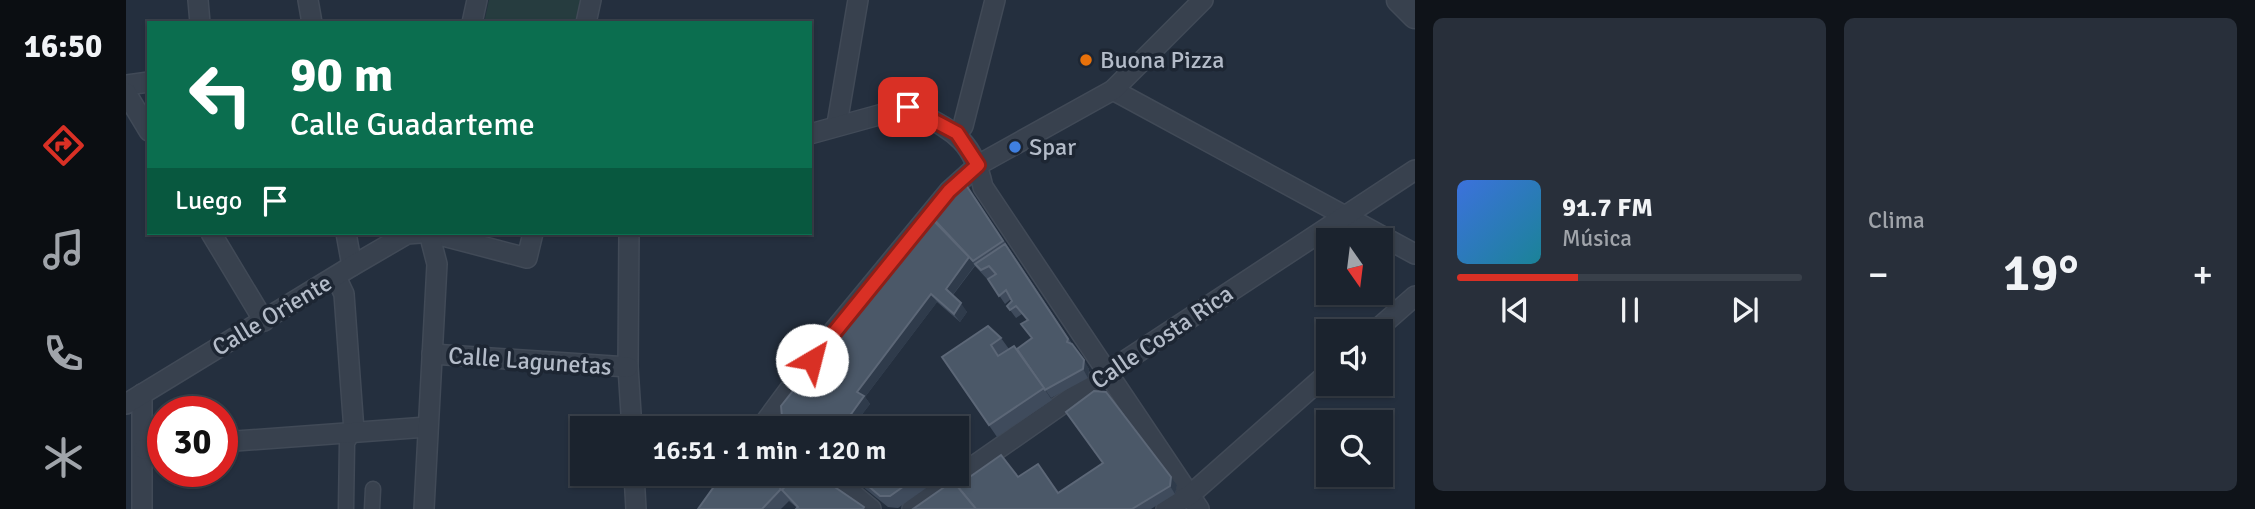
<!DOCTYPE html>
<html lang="es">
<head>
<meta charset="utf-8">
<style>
  :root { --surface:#1b232e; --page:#282f3a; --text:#f1f3f6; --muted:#a0a4aa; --line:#39404a; --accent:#d93025 }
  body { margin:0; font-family:Signika,sans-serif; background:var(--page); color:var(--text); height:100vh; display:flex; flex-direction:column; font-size:26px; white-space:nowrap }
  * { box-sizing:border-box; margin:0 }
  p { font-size:23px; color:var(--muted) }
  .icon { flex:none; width:38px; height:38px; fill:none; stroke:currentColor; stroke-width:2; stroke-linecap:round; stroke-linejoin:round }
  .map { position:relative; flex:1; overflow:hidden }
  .panel { display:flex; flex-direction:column; gap:18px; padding:18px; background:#0f1319; width:840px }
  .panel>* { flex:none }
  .hud { position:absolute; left:21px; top:21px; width:665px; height:214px; border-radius:0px; box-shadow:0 2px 5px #0004,0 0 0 2px var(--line); background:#0b6e4f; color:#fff; overflow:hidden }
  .needle { width:46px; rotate:166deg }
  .fabs { position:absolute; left:1190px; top:228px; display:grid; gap:14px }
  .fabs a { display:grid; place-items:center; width:77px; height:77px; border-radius:0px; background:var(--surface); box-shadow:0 2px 5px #0004,0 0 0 2px var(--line); font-size:35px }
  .speed { position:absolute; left:21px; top:396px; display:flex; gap:14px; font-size:35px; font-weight:700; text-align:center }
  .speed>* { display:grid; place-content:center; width:91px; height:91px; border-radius:50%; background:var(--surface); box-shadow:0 2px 5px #0004,0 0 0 2px var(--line); line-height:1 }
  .speed .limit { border:10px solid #d22; background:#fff; color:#111 }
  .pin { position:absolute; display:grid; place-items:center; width:60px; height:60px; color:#fff; margin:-30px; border-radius:14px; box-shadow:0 4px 10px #0006 }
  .me { position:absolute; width:77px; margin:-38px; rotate:37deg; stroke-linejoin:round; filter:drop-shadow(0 0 5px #0008) }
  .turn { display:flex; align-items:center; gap:24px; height:147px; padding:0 28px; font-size:32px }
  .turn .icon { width:91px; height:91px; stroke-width:2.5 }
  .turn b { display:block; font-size:49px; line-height:60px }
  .then { display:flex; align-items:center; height:66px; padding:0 28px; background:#0003; gap:14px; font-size:26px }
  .big { font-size:52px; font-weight:600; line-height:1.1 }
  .panel .tile { flex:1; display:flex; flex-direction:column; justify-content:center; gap:10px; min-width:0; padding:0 24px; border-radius:10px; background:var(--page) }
  .song { display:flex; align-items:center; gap:21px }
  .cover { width:84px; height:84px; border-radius:10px; background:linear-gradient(135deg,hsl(220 70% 55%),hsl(190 70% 35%)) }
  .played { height:7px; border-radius:4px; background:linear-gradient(90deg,var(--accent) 35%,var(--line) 35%) }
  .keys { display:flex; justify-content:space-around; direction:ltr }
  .heat { display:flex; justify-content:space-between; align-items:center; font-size:38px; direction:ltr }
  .panel .tiles { flex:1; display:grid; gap:18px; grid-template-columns:repeat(2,1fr) }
  .trip { position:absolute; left:444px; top:416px; width:399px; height:70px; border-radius:0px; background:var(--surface); box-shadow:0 2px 5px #0004,0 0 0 2px var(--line); font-weight:600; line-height:70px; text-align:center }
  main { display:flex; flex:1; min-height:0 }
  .tab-bar { display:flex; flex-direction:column; width:126px; justify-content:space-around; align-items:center; background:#0b0e12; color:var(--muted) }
  .tab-bar .icon { width:49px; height:49px }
  .tab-bar .selected { color:var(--accent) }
  .tab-bar b { font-size:32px; color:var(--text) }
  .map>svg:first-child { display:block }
  .green { fill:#263c3f }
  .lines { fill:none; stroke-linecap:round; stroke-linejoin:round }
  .pedestrian-casing { stroke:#414a57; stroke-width:17 }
  .minor-casing { stroke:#414a57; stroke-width:22 }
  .tertiary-casing { stroke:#414a57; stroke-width:27 }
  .pedestrian { stroke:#38414e; stroke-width:14 }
  .minor { stroke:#38414e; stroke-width:19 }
  .tertiary { stroke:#38414e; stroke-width:24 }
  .wall { fill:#3f4b5c }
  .shaded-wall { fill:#2f3b4b }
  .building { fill:#4b5868; stroke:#5c6777; stroke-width:2 }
  .route-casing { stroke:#8d1f18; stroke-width:18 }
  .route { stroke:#d93025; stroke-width:12 }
  .food-dot { fill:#e8710a; stroke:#1d2633; stroke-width:2.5 }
  .shop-dot { fill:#3f7fe0; stroke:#1d2633; stroke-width:2.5 }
  .labels { text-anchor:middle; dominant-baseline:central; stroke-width:7; stroke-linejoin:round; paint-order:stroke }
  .poi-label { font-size:24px; fill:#b4bcc9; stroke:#1d2633; text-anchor:start }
  .street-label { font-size:24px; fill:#b4bcc9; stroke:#1d2633 }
</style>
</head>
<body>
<main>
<nav class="tab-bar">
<b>16:50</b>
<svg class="icon selected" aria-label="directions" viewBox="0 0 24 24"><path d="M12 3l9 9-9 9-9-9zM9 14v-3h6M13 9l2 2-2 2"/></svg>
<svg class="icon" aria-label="music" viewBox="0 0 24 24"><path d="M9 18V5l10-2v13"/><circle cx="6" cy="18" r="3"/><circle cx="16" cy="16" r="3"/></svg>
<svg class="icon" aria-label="phone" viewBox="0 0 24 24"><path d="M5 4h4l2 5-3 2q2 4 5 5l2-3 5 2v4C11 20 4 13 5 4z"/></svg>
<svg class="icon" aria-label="climate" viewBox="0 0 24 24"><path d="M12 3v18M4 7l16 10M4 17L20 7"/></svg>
</nav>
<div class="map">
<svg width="1289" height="509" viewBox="0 0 1289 509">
  <rect width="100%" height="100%" fill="#242f3e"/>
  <path class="green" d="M363 0H456L450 23H358Z"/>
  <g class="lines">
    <defs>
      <g id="pedestrian">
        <path d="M220 509 221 443 228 431"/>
        <path d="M246 509 247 489"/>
      </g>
      <g id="minor">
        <path d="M72 0 74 23"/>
        <path d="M182 0 186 23"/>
        <path d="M346 23 351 0"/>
        <path d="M460 23 465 0"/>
        <path d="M0 85 23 82"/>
        <path d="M987 90 1289 254"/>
        <path d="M0 93 23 131"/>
        <path d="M711 124 732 0"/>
        <path d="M831 133 837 126 869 0"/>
        <path d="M684 134 782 107C824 130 846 136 857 187L1073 509"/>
        <path d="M85 233 138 321"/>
        <path d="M220 233 226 266"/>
        <path d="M306 233 401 258 407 233"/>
        <path d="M503 233 502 367 506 429"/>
        <path d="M210 277 218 294 228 431"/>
        <path d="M1249 331 1289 296"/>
        <path d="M306 354 502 367"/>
        <path d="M16 394V509"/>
        <path d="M0 404 226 266 281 234 294 233"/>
        <path d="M634 429 700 340 823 191 852 165 987 90 1077 0"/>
        <path d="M96 442 301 427"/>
        <path d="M18 449 37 447"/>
        <path d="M508 474 510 509"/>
        <path d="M703 474 745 509"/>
        <path d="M298 509 311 264 303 233"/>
        <path d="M786 509 982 372 1289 170"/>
        <path d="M1040 509 1064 495 1202 373"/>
      </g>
      <path id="tertiary" d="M1273 0 1289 16"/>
    </defs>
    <use href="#pedestrian" class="pedestrian-casing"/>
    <use href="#minor" class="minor-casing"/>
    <use href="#tertiary" class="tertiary-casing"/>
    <use href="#pedestrian" class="pedestrian"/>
    <use href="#minor" class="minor"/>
    <use href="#tertiary" class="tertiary"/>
  </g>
  <g class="wall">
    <path d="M849 197 963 369 962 378 925 398 897 358 926 400 871 437 816 357 875 338 883 349H891L906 338 901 320 896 314 890 318 881 306 886 301 885 299 879 304 862 279 869 274 861 279 849 266 827 295 841 312 834 322 811 302 739 397 744 404 730 422 756 429H666L662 425 656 417 804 217 802 213Z"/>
    <path d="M696 474 671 508 663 501 655 509H572Z"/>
    <path d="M721 474H805L810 481 772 508 762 507Z"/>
    <path d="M892 477 932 493 1045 477 1051 485 1049 494 1025 509H787L831 486Z"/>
  </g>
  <g class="shaded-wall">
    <path d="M843 257 849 265 825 297 820 289Z"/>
    <path d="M805 294 811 302 739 397 744 404 728 425 723 417 731 392Z"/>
    <path d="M835 303 841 312 834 322 828 314Z"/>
    <path d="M958 360 963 369 962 378 957 369Z"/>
    <path d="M663 474H681L662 497 653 487Z"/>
    <path d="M1045 477 1051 485 1049 494 1044 486Z"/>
  </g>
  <g class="building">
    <path d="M830 185H840L877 241 847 261 802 213 810 201Z"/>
    <path d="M804 217 843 257 820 289 835 303 828 314 805 294 731 392 738 396 723 417 731 423 727 429H670L656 417 655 406Z"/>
    <path d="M879 244 942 339 941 342 946 344 958 360 957 369 919 390 891 349 906 338 895 324 902 320 890 306 884 310 881 306 886 301 880 290 873 296 862 279 870 274 863 266 855 270 849 264Z"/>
    <path d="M862 326 875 338 865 345 872 356 888 346 918 388 863 425 816 357Z"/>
    <path d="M968 391 980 392 1045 477 1044 486 1006 509H850L831 486 875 455 892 477 912 464 932 493 977 463 940 412Z"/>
    <path d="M744 418 756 429H727L734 421 738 424Z"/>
    <path d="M640 426 643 429H630V428Z"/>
    <path d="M597 474H663L653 487 655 489 636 509H572Z"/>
    <path d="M669 474H696L700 477V481L738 507 737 509H670L672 507 656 490Z"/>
    <path d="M728 474H795L764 496H754Z"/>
    <path d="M827 481 850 509H787Z"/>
  </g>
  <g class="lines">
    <defs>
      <path id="route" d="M686 360 823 191 852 165 831 133 782 107"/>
    </defs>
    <use href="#route" class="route-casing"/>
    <use href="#route" class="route"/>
  </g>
  <circle class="food-dot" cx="960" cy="60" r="7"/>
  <circle class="shop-dot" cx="889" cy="147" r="7"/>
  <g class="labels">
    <g class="poi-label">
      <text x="974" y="60">Buona Pizza</text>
      <text x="903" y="147">Spar</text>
    </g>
    <g class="street-label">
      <text transform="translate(146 315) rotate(-31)">Calle Oriente</text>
      <text transform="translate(1036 337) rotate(-34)">Calle Costa Rica</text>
      <text transform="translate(404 361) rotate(4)">Calle Lagunetas</text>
    </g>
  </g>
</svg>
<div class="fabs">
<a><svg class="needle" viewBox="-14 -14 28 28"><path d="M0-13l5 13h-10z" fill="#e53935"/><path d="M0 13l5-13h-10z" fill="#a0a4aa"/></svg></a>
<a><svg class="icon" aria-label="sound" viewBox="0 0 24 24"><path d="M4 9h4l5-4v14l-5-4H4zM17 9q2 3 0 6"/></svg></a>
<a><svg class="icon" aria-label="search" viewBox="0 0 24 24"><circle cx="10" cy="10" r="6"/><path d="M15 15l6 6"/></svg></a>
</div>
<div class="speed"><div class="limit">30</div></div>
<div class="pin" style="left:782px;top:107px;background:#d93025"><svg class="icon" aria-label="arrive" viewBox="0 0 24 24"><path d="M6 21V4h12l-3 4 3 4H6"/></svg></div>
<svg class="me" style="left:686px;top:360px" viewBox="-20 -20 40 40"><circle r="19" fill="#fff"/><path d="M0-13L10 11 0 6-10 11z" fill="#d93025"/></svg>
<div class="trip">16:51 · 1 min · 120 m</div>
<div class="hud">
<div class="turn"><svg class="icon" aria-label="left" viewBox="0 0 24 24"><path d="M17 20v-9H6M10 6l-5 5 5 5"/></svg><div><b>90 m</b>Calle Guadarteme</div></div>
<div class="then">Luego<svg class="icon" aria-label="arrive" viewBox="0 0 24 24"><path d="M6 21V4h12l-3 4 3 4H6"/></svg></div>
</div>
</div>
<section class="panel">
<div class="tiles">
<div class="tile">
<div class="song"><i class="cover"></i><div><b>91.7 FM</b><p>Música</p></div></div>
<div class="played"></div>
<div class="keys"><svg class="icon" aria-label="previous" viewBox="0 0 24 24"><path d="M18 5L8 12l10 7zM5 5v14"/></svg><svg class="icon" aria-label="pause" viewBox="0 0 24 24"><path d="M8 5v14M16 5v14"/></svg><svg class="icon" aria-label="next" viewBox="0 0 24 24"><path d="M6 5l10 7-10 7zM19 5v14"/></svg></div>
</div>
<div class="tile"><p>Clima</p>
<div class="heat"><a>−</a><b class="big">19°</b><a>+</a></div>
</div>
</div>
</section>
</main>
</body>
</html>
